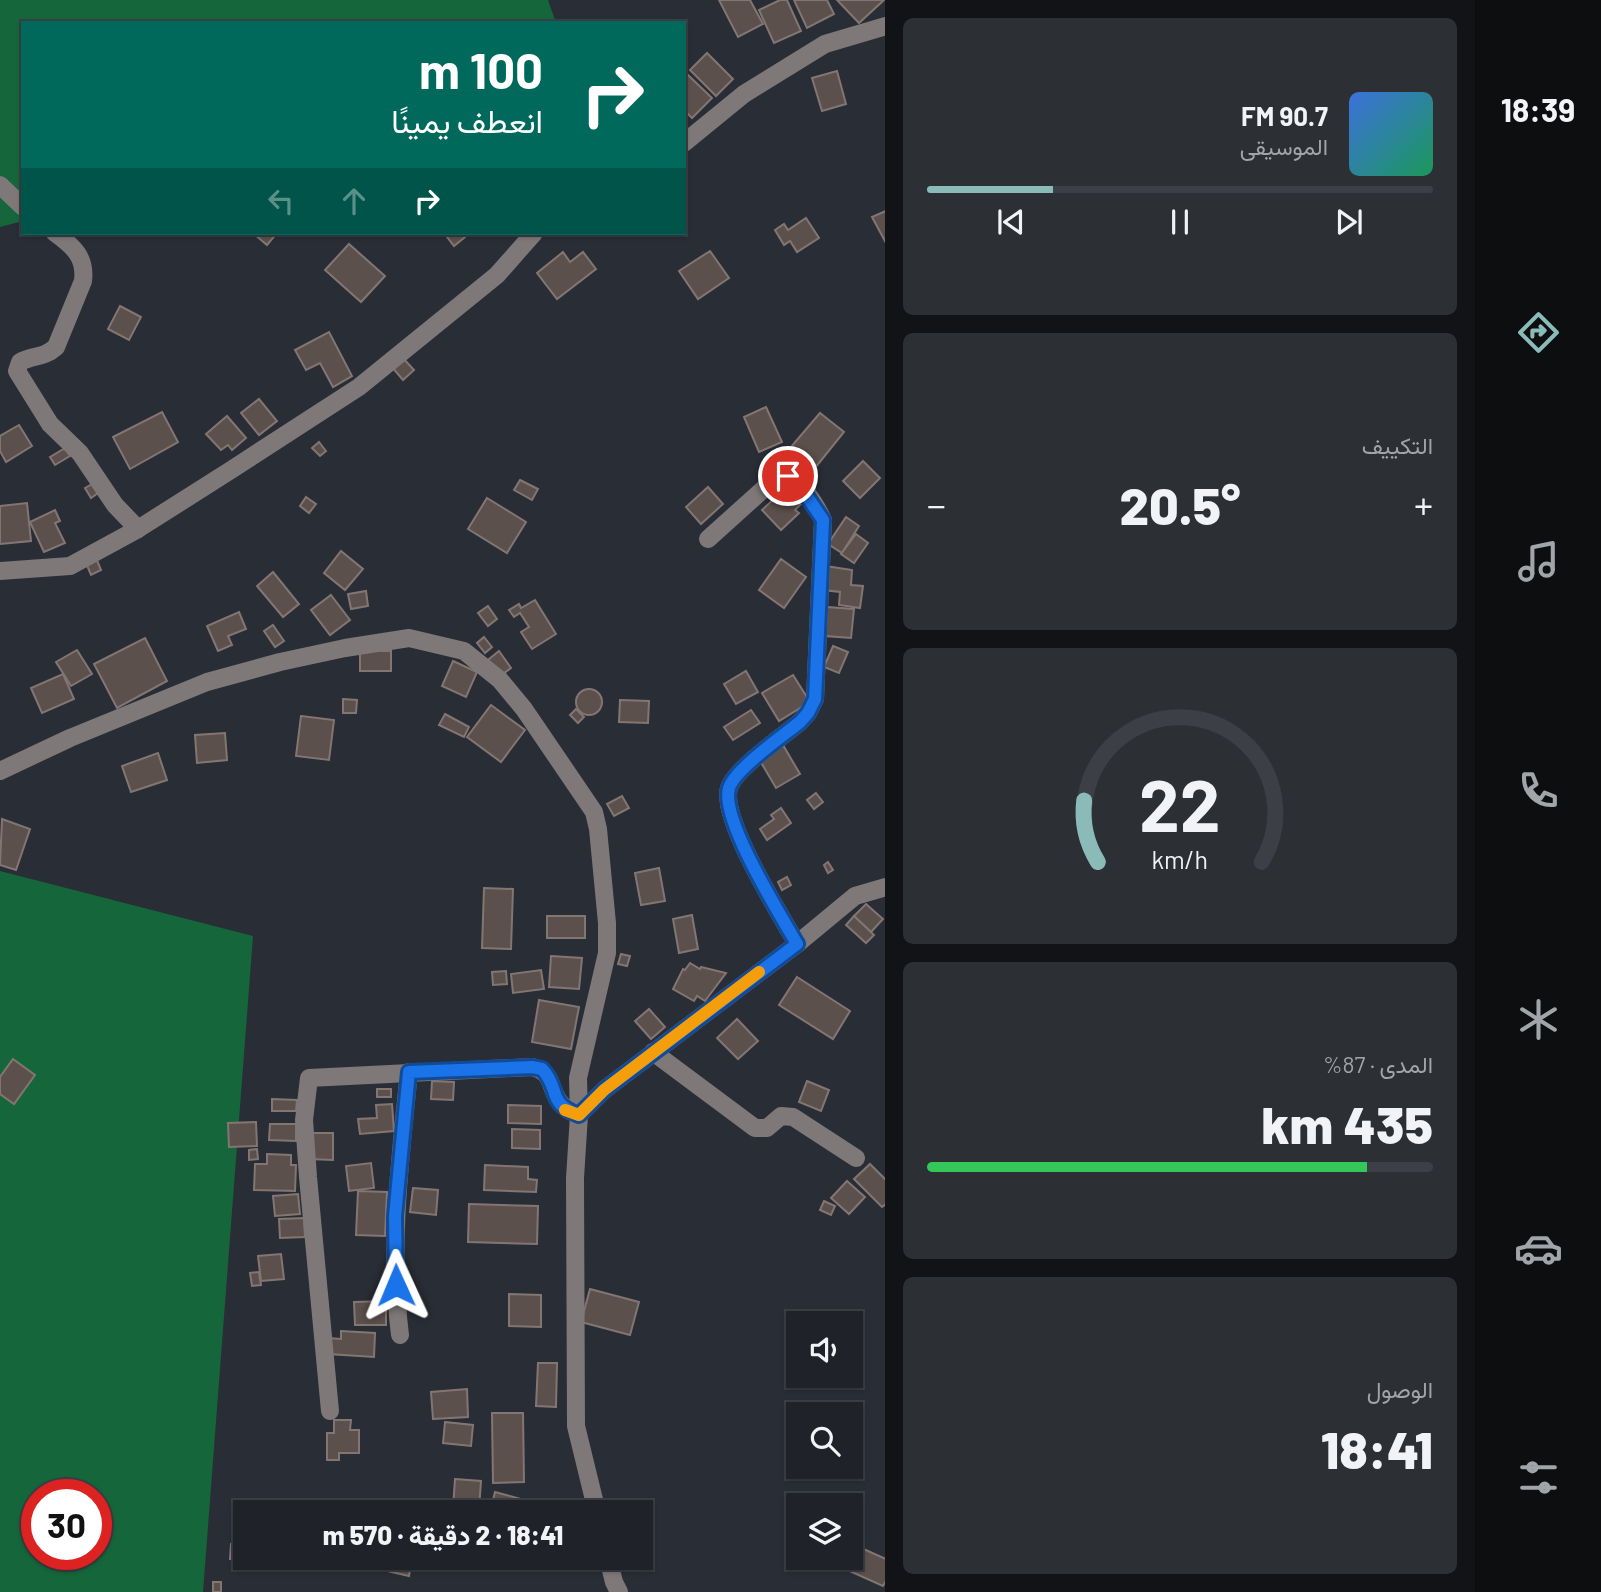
<!DOCTYPE html>
<html lang="ar">
<head>
<meta charset="utf-8">
<style>
  :root { --surface:#1f2228; --page:#2c2f34; --text:#f1f3f6; --muted:#a1a4a8; --line:#3c3f45; --accent:#8bbbb9 }
  body { margin:0; font-family:Barlow,Vazirmatn,sans-serif; background:var(--page); color:var(--text); direction:rtl; height:100vh; display:flex; flex-direction:column; font-size:26px; white-space:nowrap }
  * { box-sizing:border-box; margin:0 }
  p { font-size:23px; color:var(--muted) }
  .icon { flex:none; width:38px; height:38px; fill:none; stroke:currentColor; stroke-width:2; stroke-linecap:round; stroke-linejoin:round }
  .map { position:relative; flex:1; overflow:hidden; direction:ltr }
  .side { display:flex; flex-direction:column; gap:18px; padding:18px; background:#111316; width:590px }
  .side>* { flex:none }
  .guide { position:absolute; left:21px; top:21px; width:665px; height:214px; border-radius:0px; box-shadow:0 2px 5px #0004,0 0 0 2px var(--line); direction:rtl; background:#00695c; color:#fff; overflow:hidden }
  .controls { position:absolute; left:786px; top:1311px; display:grid; gap:14px }
  .controls a { display:grid; place-items:center; width:77px; height:77px; border-radius:0px; background:var(--surface); box-shadow:0 2px 5px #0004,0 0 0 2px var(--line); font-size:35px }
  .speed { position:absolute; left:21px; top:1479px; display:flex; gap:14px; font-size:35px; font-weight:700; text-align:center }
  .speed>* { display:grid; place-content:center; width:91px; height:91px; border-radius:50%; background:var(--surface); box-shadow:0 2px 5px #0004,0 0 0 2px var(--line); line-height:1 }
  .speed .limit { border:10px solid #d22; background:#fff; color:#111 }
  .pin { position:absolute; display:grid; place-items:center; width:60px; height:60px; color:#fff; margin:-30px; border:4px solid #fff; border-radius:50%; box-shadow:0 2px 7px #0007 }
  .me { position:absolute; width:77px; margin:-38px; rotate:359deg; stroke-linejoin:round; filter:drop-shadow(0 0 5px #0008) }
  .turn { display:flex; align-items:center; gap:24px; height:147px; padding:0 28px; font-size:32px }
  .turn .icon { width:91px; height:91px; stroke-width:2.5 }
  .turn b { display:block; font-size:49px; line-height:60px }
  .lanes { display:flex; align-items:center; height:66px; padding:0 28px; background:#0003; justify-content:center; gap:35px; direction:ltr }
  .lanes .off { opacity:.35 }
  .big { font-size:52px; font-weight:800; line-height:1.1 }
  .side .tile { flex:1; display:flex; flex-direction:column; justify-content:center; gap:10px; min-width:0; padding:0 24px; border-radius:10px; background:var(--page) }
  .side .dial { align-items:center; gap:0 }
  .dial svg { height:182px; overflow:visible; fill:none; stroke:var(--line); stroke-width:7; stroke-linecap:round; text-anchor:middle }
  .dial text { fill:var(--text); stroke:none }
  .song { display:flex; align-items:center; gap:21px }
  .cover { width:84px; height:84px; border-radius:10px; background:linear-gradient(135deg,hsl(220 70% 55%),hsl(150 70% 35%)) }
  .played { height:7px; border-radius:4px; background:linear-gradient(90deg,var(--accent) 25%,var(--line) 25%) }
  .keys { display:flex; justify-content:space-around; direction:ltr }
  .heat { display:flex; justify-content:space-between; align-items:center; font-size:38px; direction:ltr }
  .charge { height:10px; border-radius:5px; background:linear-gradient(90deg,#34c759 87%,var(--line) 0) }
  .trip { position:absolute; left:233px; top:1500px; width:420px; height:70px; border-radius:0px; background:var(--surface); box-shadow:0 2px 5px #0004,0 0 0 2px var(--line); font-weight:800; line-height:70px; text-align:center; direction:rtl }
  main { display:flex; flex:1; min-height:0 }
  .menu { display:flex; flex-direction:column; width:126px; justify-content:space-around; align-items:center; background:#0c0e10; color:var(--muted) }
  .menu .icon { width:49px; height:49px }
  .menu .selected { color:var(--accent) }
  .menu b { font-size:32px; color:var(--text) }
  .map>svg:first-child { display:block }
  .forest { fill:#16663b; fill-rule:evenodd }
  .building { fill:#5c504c; stroke:#837672; stroke-width:2 }
  .lines { fill:none; stroke-linecap:round; stroke-linejoin:round }
  .minor { stroke:#7e7878; stroke-width:18 }
  .route-casing { stroke:#114b97; stroke-width:18 }
  .route { stroke:#1a73e8; stroke-width:12 }
  .slow { stroke:#f59e0b; stroke-width:12 }
</style>
</head>
<body>
<main>
<nav class="menu">
<b>18:39</b>
<svg class="icon selected" aria-label="directions" viewBox="0 0 24 24"><path d="M12 3l9 9-9 9-9-9zM9 14v-3h6M13 9l2 2-2 2"/></svg>
<svg class="icon" aria-label="music" viewBox="0 0 24 24"><path d="M9 18V5l10-2v13"/><circle cx="6" cy="18" r="3"/><circle cx="16" cy="16" r="3"/></svg>
<svg class="icon" aria-label="phone" viewBox="0 0 24 24"><path d="M5 4h4l2 5-3 2q2 4 5 5l2-3 5 2v4C11 20 4 13 5 4z"/></svg>
<svg class="icon" aria-label="climate" viewBox="0 0 24 24"><path d="M12 3v18M4 7l16 10M4 17L20 7"/></svg>
<svg class="icon" aria-label="car" viewBox="0 0 24 24"><path d="M5 17H2v-5l4-1 3-4h7l3 4 3 1v5h-3M9 17h6M6 11h13"/><circle cx="7" cy="17" r="2"/><circle cx="17" cy="17" r="2"/></svg>
<svg class="icon" aria-label="filters" viewBox="0 0 24 24"><path d="M4 7h16M4 17h16"/><circle cx="9" cy="7" r="2"/><circle cx="15" cy="17" r="2"/></svg>
</nav>
<section class="side">
<div class="tile">
<div class="song"><i class="cover"></i><div><b>90.7 FM</b><p>الموسيقى</p></div></div>
<div class="played"></div>
<div class="keys"><svg class="icon" aria-label="previous" viewBox="0 0 24 24"><path d="M18 5L8 12l10 7zM5 5v14"/></svg><svg class="icon" aria-label="pause" viewBox="0 0 24 24"><path d="M8 5v14M16 5v14"/></svg><svg class="icon" aria-label="next" viewBox="0 0 24 24"><path d="M6 5l10 7-10 7zM19 5v14"/></svg></div>
</div>
<div class="tile"><p>التكييف</p>
<div class="heat"><a>−</a><b class="big">20.5°</b><a>+</a></div>
</div>
<div class="tile dial"><svg viewBox="0 0 100 80">
<path d="M14 69A42 42 0 1 1 86 69"/>
<path d="M14 69A42 42 0 0 1 8 42" stroke="#8bbbb9"/>
<text x="50" y="56" font-size="32" font-weight="700">22</text>
<text x="50" y="72" font-size="11">km/h</text>
</svg></div>
<div class="tile"><p>المدى · 87%</p><b class="big">435 km</b><div class="charge"></div></div>
<div class="tile"><p>الوصول</p><b class="big">18:41</b></div>
</section>
<div class="map">
<svg width="886" height="1592" viewBox="0 0 886 1592">
  <rect width="100%" height="100%" fill="#292d36"/>
  <g class="forest">
    <path d="M0 0H548L556 23H23V221L0 227Z"/>
    <path d="M0 871 253 936 203 1592H0ZM37 1494H96V1554H37Z"/>
  </g>
  <g class="building">
    <path d="M719 0H750L763 24 738 37Z"/>
    <path d="M780 0H787L801 31 774 43 759 10Z"/>
    <path d="M794 0H827L834 14 807 28Z"/>
    <path d="M837 0H884L859 23Z"/>
    <path d="M707 53 733 79 716 96 690 70Z"/>
    <path d="M837 71 846 104 822 111 812 78Z"/>
    <path d="M688 75 712 98 692 118 684 110V79Z"/>
    <path d="M886 211V243L872 217Z"/>
    <path d="M806 218 819 238 797 252 790 241 784 245 775 230 784 224 788 230Z"/>
    <path d="M255 233H277L267 245 254 234Z"/>
    <path d="M444 233H462L465 237 454 246Z"/>
    <path d="M349 244 385 276 361 302 325 270Z"/>
    <path d="M710 251 729 278 698 299 679 271Z"/>
    <path d="M563 252 570 262 583 252 596 269 557 299 537 273Z"/>
    <path d="M120 306 141 317 129 340 108 329Z"/>
    <path d="M329 332 352 376 333 387 320 363 306 370 295 350Z"/>
    <path d="M402 357 414 370 403 380 391 366Z"/>
    <path d="M259 399 277 421 259 435 241 413Z"/>
    <path d="M766 407 782 442 759 452 744 417Z"/>
    <path d="M162 412 178 442 130 469 113 437Z"/>
    <path d="M820 413 844 432 815 468 790 448Z"/>
    <path d="M227 416 246 438 232 450 228 445 221 450 206 434Z"/>
    <path d="M19 425 32 446 6 462 0 451V436Z"/>
    <path d="M319 442 326 451 320 456 312 448Z"/>
    <path d="M65 448 70 456 55 465 50 457Z"/>
    <path d="M863 461 880 478 860 498 843 481Z"/>
    <path d="M520 480 538 489 532 500 514 490Z"/>
    <path d="M92 484 98 493 91 498 85 488Z"/>
    <path d="M708 487 723 504 701 524 686 507Z"/>
    <path d="M792 492 803 502 795 510 799 513 781 530 762 510 779 494 785 499Z"/>
    <path d="M306 497 316 504 309 513 300 506Z"/>
    <path d="M487 498 526 522 507 553 468 529Z"/>
    <path d="M27 503 31 541 0 544V506Z"/>
    <path d="M55 510 60 521 55 523 65 543 44 552 30 522Z"/>
    <path d="M846 517 859 526 842 553 828 544Z"/>
    <path d="M856 534 868 543 854 563 841 554Z"/>
    <path d="M341 551 363 569 345 590 324 573Z"/>
    <path d="M96 558 101 570 91 575 86 563Z"/>
    <path d="M781 559 806 577 784 608 759 590Z"/>
    <path d="M826 566 852 570 851 585 863 586 860 608 839 605 840 592 823 590Z"/>
    <path d="M273 572 299 604 283 617 257 586Z"/>
    <path d="M366 591 368 606 351 609 348 594Z"/>
    <path d="M331 595 350 620 330 635 311 610Z"/>
    <path d="M535 600 556 634 532 649 521 632 529 627 520 613 514 617 509 610 519 604 521 608Z"/>
    <path d="M488 606 497 619 488 626 478 613Z"/>
    <path d="M827 607 854 609 851 638 825 636Z"/>
    <path d="M239 612 246 629 228 636 232 645 218 651 207 626Z"/>
    <path d="M273 625 284 641 275 647 264 631Z"/>
    <path d="M484 637 492 647 485 653 477 643Z"/>
    <path d="M145 638 167 681 117 708 94 664Z"/>
    <path d="M833 646 848 652 839 673 824 667Z"/>
    <path d="M77 650 92 674 71 686 56 662Z"/>
    <rect x="360" y="651" width="31" height="20"/>
    <path d="M499 651 511 668 500 676 488 660Z"/>
    <path d="M453 661 477 672 466 697 442 686Z"/>
    <path d="M746 671 758 692 736 704 724 684Z"/>
    <path d="M63 674 74 699 42 713 31 688Z"/>
    <path d="M793 675 810 702 779 721 762 693Z"/>
    <circle cx="589" cy="702" r="13"/>
    <path d="M343 699 357 700 356 713H343Z"/>
    <path d="M620 700 649 701 648 723 619 722Z"/>
    <path d="M491 705 525 730 501 762 467 737Z"/>
    <path d="M576 709 584 717 578 723 570 715Z"/>
    <path d="M751 710 760 723 733 740 724 727Z"/>
    <path d="M445 714 469 727 464 737 439 725Z"/>
    <path d="M301 716 334 720 329 760 296 756Z"/>
    <path d="M225 733 227 760 197 763 195 735Z"/>
    <path d="M783 745 800 774 776 788 759 759Z"/>
    <path d="M158 753 167 780 131 792 122 766Z"/>
    <path d="M816 793 823 802 814 809 807 800Z"/>
    <path d="M622 796 629 808 614 816 607 804Z"/>
    <path d="M781 808 791 823 767 840 760 829 774 819 771 815Z"/>
    <path d="M2 819 30 829 16 870 0 865Z"/>
    <path d="M828 862 833 870 828 873 824 865Z"/>
    <path d="M659 868 665 901 641 905 635 873Z"/>
    <path d="M787 877 791 885 782 890 778 882Z"/>
    <path d="M484 888 513 889 511 949 482 948Z"/>
    <path d="M866 904 883 919 871 932 854 916Z"/>
    <path d="M692 915 698 949 679 953 673 919Z"/>
    <rect x="547" y="916" width="38" height="22"/>
    <path d="M854 916 874 935 866 943 846 925Z"/>
    <path d="M621 954 630 956 627 966 618 964Z"/>
    <path d="M551 956 582 958 579 989 549 987Z"/>
    <path d="M690 963 700 969 701 967 726 973 705 1001 697 996 694 1001 673 989 683 969 685 970Z"/>
    <path d="M541 970 544 989 513 993 511 974Z"/>
    <path d="M506 971 507 984 493 985 492 972Z"/>
    <path d="M797 977 850 1011 833 1039 779 1005Z"/>
    <path d="M539 1000 579 1007 571 1049 532 1042Z"/>
    <path d="M649 1009 665 1027 651 1039 635 1021Z"/>
    <path d="M737 1019 758 1041 738 1059 717 1038Z"/>
    <path d="M13 1059 35 1075 14 1104 0 1094V1077Z"/>
    <path d="M432 1081 454 1082 453 1100 431 1099Z"/>
    <path d="M807 1081 829 1090 821 1111 799 1102Z"/>
    <rect x="377" y="1089" width="14" height="8"/>
    <path d="M272 1099 297 1100 296 1111H272Z"/>
    <path d="M392 1104 394 1131 360 1134 358 1119 377 1118 376 1105Z"/>
    <path d="M508 1105 541 1106V1124L508 1123Z"/>
    <path d="M256 1122 257 1146 229 1147 228 1123Z"/>
    <path d="M270 1124H296V1141L269 1140Z"/>
    <path d="M512 1129 540 1130V1149L512 1148Z"/>
    <path d="M309 1133H333V1160L308 1159Z"/>
    <path d="M257 1149 258 1159 249 1160V1150Z"/>
    <path d="M267 1154 291 1155V1165H296L295 1191 254 1190 255 1164H267Z"/>
    <path d="M371 1163 374 1188 349 1191 346 1166Z"/>
    <path d="M870 1164 886 1180V1204L882 1207 854 1179Z"/>
    <path d="M485 1165 528 1167V1179L537 1180 536 1192 484 1190Z"/>
    <path d="M847 1181 865 1197 849 1214 831 1198Z"/>
    <path d="M413 1188 438 1190 436 1215 410 1212Z"/>
    <path d="M358 1191 387 1192 385 1236 356 1235Z"/>
    <path d="M298 1194 300 1214 275 1216 273 1196Z"/>
    <path d="M824 1201 835 1206 831 1215 820 1210Z"/>
    <path d="M469 1204 538 1206 537 1244 468 1242Z"/>
    <path d="M304 1218 305 1237 280 1238 279 1219Z"/>
    <path d="M281 1254 284 1279 261 1281 258 1256Z"/>
    <path d="M259 1272 261 1285 252 1286 250 1273Z"/>
    <path d="M590 1289 639 1302 630 1335 581 1322Z"/>
    <path d="M509 1294 541 1295V1327L509 1326Z"/>
    <path d="M386 1301V1325H355L354 1302Z"/>
    <path d="M341 1331 375 1333 374 1357 328 1354 329 1338 341 1339Z"/>
    <path d="M538 1363H557L556 1407 536 1406Z"/>
    <path d="M467 1389 468 1417 433 1419 431 1392Z"/>
    <path d="M492 1413H523L524 1482 493 1483Z"/>
    <path d="M334 1420H351L350 1430H359V1453H339V1460H327V1433H334Z"/>
    <path d="M445 1422 473 1425 471 1446 443 1443Z"/>
    <path d="M455 1479 481 1481 479 1509 453 1508Z"/>
    <path d="M495 1492 532 1502 529 1512H490Z"/>
    <path d="M850 1543 886 1559V1581L883 1586 825 1560 826 1558H850Z"/>
    <path d="M231 1544 240 1547V1559H230Z"/>
    <path d="M386 1558H412L409 1576 383 1570Z"/>
    <path d="M457 1558H520L457 1563Z"/>
    <rect x="213" y="1582" width="8" height="10"/>
  </g>
  <g class="lines">
    <g class="minor">
      <path d="M684 143 744 94 825 44 886 26"/>
      <path d="M0 185 23 207"/>
      <path d="M55 233C73 246 86 257 83 281L56 347C44 358 34 355 20 362L17 371 50 424 80 453 115 505 138 529"/>
      <path d="M708 539 779 475C799 476 815 503 823 520L815 699 808 713 800 722C783 736 735 769 729 788 720 819 780 914 797 944"/>
      <path d="M0 571 70 566 138 529 231 470 359 387 497 275 534 233"/>
      <path d="M0 771 70 738 207 682 280 662 345 648 409 638 464 651 500 680 524 709 594 812 598 829 607 923V953L578 1078 579 1115C542 1102 562 1074 532 1067L309 1078 304 1120 308 1177 330 1411"/>
      <path d="M653 1052 755 1128H767L781 1116 793 1117 856 1158"/>
      <path d="M400 1335C389 1247 400 1160 409 1072"/>
      <path d="M597 1512 576 1426 575 1178 579 1115 604 1090 797 944 855 896 886 887"/>
      <path d="M608 1558 614 1582 619 1592"/>
    </g>
  </g>
  <g class="lines">
    <defs>
      <path id="route" d="M396 1285 395 1216 409 1072 532 1067 542 1069C561 1089 546 1103 579 1115L604 1090 797 944C780 914 720 819 729 788 735 769 783 736 800 722L808 713 815 699 823 520 806 495 794 479 788 476"/>
    </defs>
    <use href="#route" class="route-casing"/>
    <use href="#route" class="route"/>
    <path class="slow" d="M565 1110 579 1115 604 1090 759 972"/>
  </g>
</svg>
<div class="controls">
<a><svg class="icon" aria-label="sound" viewBox="0 0 24 24"><path d="M4 9h4l5-4v14l-5-4H4zM17 9q2 3 0 6"/></svg></a>
<a><svg class="icon" aria-label="search" viewBox="0 0 24 24"><circle cx="10" cy="10" r="6"/><path d="M15 15l6 6"/></svg></a>
<a><svg class="icon" aria-label="layers" viewBox="0 0 24 24"><path d="M12 4l9 5-9 5-9-5zM3 14l9 5 9-5"/></svg></a>
</div>
<div class="speed"><div class="limit">30</div></div>
<div class="pin" style="left:788px;top:476px;background:#d93025"><svg class="icon" aria-label="arrive" viewBox="0 0 24 24"><path d="M6 21V4h12l-3 4 3 4H6"/></svg></div>
<svg class="me" style="left:396px;top:1285px" viewBox="-20 -20 40 40"><path d="M0-17L14 15 0 8-14 15z" fill="#1a73e8" stroke="#fff" stroke-width="4"/></svg>
<div class="trip">18:41 · 2 دقيقة · 570 m</div>
<div class="guide">
<div class="turn"><svg class="icon" aria-label="right" viewBox="0 0 24 24"><path d="M7 20v-9h11M14 6l5 5-5 5"/></svg><div><b>100 m</b>انعطف يمينًا</div></div>
<div class="lanes"><svg class="icon off" aria-label="left" viewBox="0 0 24 24"><path d="M17 20v-9H6M10 6l-5 5 5 5"/></svg><svg class="icon off" aria-label="ahead" viewBox="0 0 24 24"><path d="M12 20V5M6 11l6-6 6 6"/></svg><svg class="icon" aria-label="right" viewBox="0 0 24 24"><path d="M7 20v-9h11M14 6l5 5-5 5"/></svg></div>
</div>
</div>
</main>
</body>
</html>
